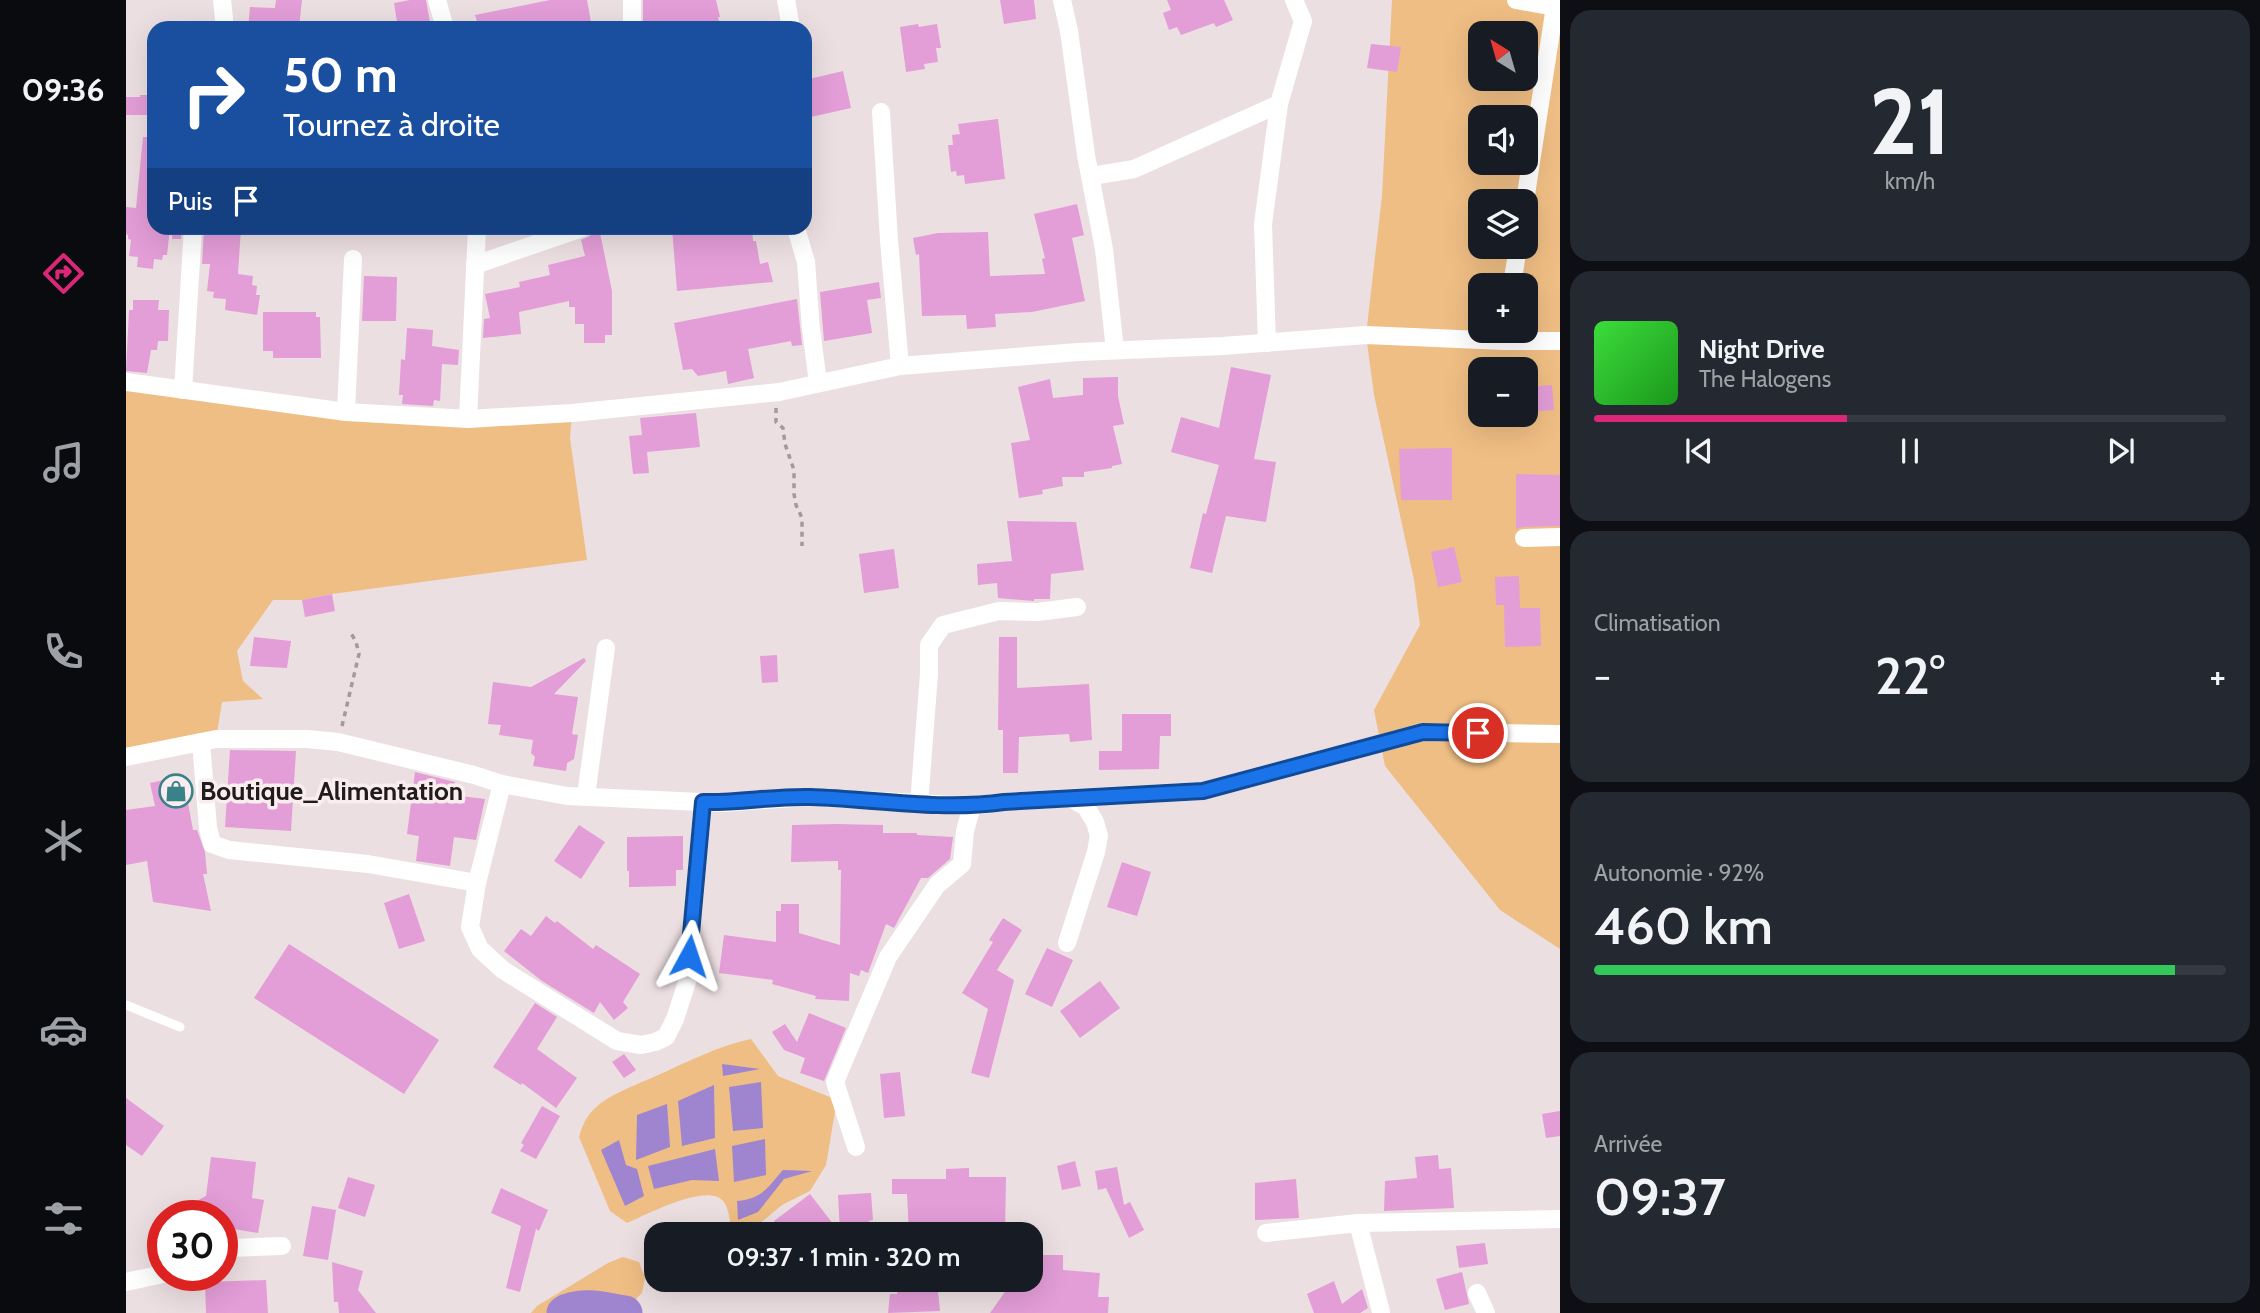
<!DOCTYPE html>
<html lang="fr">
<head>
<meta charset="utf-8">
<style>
  :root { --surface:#171b24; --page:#242831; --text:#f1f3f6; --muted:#9ea1a6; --line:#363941; --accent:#db2777 }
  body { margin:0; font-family:Cabin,sans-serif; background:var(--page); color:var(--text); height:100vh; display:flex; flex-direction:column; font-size:26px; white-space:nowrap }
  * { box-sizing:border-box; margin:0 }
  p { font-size:23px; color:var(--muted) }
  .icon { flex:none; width:38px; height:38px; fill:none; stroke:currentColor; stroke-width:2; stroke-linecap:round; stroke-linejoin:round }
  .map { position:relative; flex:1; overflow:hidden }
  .drawer { display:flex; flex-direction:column; gap:10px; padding:10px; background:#0d0f14; width:700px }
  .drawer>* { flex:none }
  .top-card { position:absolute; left:21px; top:21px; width:665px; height:214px; border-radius:21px; box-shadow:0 7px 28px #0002; background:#1a4fa0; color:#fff; overflow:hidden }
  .needle { width:46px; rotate:323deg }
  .buttons { position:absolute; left:1342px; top:21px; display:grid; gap:14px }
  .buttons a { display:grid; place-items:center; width:70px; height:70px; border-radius:14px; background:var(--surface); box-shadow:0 7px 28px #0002; font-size:35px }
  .speed { position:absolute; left:21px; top:1200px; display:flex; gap:14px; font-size:35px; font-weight:700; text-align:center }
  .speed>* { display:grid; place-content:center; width:91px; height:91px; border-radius:50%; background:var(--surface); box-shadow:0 7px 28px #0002; line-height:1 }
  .speed .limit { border:10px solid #d22; background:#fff; color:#111 }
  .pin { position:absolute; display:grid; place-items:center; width:60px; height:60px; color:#fff; margin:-30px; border:4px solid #fff; border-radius:50%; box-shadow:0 2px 7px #0007 }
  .me { position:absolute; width:77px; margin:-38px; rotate:5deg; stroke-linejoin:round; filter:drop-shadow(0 0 5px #0008) }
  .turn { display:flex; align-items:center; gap:24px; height:147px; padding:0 21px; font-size:32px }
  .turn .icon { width:91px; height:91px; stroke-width:2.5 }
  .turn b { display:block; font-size:49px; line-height:60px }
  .then { display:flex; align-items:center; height:66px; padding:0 21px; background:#0003; gap:14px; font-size:26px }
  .big { font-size:52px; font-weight:600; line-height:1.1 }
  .drawer .card { flex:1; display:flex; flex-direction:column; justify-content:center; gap:10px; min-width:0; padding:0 24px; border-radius:21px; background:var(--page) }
  .drawer .dial { align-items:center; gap:0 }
  .dial b { font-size:91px; line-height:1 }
  .song { display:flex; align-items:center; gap:21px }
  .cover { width:84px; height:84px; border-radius:10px; background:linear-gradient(135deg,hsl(120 70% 55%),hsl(120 70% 35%)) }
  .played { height:7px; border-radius:4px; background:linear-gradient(90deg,var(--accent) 40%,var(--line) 40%) }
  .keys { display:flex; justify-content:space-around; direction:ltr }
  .heat { display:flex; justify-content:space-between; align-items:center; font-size:38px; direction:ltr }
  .charge { height:10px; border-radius:5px; background:linear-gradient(90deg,#34c759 92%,var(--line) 0) }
  .trip { position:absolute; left:518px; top:1222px; width:399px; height:70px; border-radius:21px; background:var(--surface); box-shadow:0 7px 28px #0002; font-weight:600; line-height:70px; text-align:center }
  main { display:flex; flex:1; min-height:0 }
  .tab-bar { display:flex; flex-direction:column; width:126px; justify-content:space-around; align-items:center; background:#090b0e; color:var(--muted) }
  .tab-bar .icon { width:49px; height:49px }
  .tab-bar .active { color:var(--accent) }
  .tab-bar b { font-size:32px; color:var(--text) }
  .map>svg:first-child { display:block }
  .green { fill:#efbe84; fill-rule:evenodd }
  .water { fill:#9f85cf }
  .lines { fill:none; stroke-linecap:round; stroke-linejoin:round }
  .river { stroke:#9f85cf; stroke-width:35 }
  .building { fill:#e39dd7 }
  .path { stroke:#a3999b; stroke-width:3.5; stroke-dasharray:5 5; stroke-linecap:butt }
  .service { stroke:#fff; stroke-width:9 }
  .minor { stroke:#fff; stroke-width:18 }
  .route-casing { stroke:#114b97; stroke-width:18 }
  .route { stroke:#1a73e8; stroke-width:12 }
  .labels { text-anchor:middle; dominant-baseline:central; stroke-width:7; stroke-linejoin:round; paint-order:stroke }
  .poi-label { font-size:26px; font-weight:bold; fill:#201b1c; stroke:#f9edef; text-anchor:start }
</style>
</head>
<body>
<main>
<nav class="tab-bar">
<b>09:36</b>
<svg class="icon active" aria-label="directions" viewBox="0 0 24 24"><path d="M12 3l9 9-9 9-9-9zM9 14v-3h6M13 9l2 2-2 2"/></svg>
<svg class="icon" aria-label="music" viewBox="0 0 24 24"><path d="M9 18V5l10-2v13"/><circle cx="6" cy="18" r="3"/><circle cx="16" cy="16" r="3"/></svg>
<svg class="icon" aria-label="phone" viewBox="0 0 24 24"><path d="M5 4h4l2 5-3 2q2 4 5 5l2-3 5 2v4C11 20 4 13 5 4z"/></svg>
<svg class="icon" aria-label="climate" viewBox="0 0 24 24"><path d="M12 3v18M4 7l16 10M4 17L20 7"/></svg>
<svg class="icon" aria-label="car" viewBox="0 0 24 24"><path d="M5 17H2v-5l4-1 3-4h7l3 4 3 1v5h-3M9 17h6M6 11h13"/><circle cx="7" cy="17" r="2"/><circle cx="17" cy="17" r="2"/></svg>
<svg class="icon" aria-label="filters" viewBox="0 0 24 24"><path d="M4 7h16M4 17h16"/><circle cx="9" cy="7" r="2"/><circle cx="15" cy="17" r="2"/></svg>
</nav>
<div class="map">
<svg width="1434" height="1313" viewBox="0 0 1434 1313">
  <rect width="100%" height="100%" fill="#ecdfe2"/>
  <g class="green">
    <path d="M1266 0H1434V949L1374 910 1259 766 1248 710 1294 625 1288 580 1248 395 1240 335 1256 196ZM1354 33H1400V79H1354ZM1354 117H1400V163H1354ZM1354 201H1400V247H1354ZM1354 285H1400V331H1354ZM1354 369H1400V415H1354Z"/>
    <path d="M0 382 220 412 446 413 444 438 461 560 206 594 176 600H147L111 651 117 681 137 699 96 702 90 739 0 757Z"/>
    <path d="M625 1039 652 1076 711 1100 700 1165 684 1191 656 1205 638 1220 620 1232 605 1229C604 1222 603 1209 598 1202 583 1181 520 1215 501 1223L484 1211 453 1137C456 1126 460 1117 468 1109 485 1093 510 1085 530 1076 561 1062 592 1046 625 1039Z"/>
    <path d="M497 1257 513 1262 519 1278 516 1293 505 1304 488 1313H405L411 1306 482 1263Z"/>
  </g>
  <g class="water">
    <path d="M596 1064 634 1069 597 1076Z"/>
    <path d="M635 1082 637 1128 607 1131 603 1087Z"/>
    <path d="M588 1085 589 1138 556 1146 552 1101Z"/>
    <path d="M541 1104 544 1147 510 1160 511 1115Z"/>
    <path d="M639 1139 640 1175 608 1182 606 1146Z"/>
    <path d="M493 1140 500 1165 511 1169 518 1196 499 1206 475 1150Z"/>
    <path d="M589 1149 593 1181 566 1180 528 1189 522 1166Z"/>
    <path d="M657 1170 686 1171 658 1179 632 1212 612 1220 611 1201C636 1199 641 1188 657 1170Z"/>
  </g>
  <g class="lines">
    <path class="river" d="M438 1313C455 1303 480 1310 499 1313"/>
  </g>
  <g class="building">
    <path d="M150 0H176L173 28H122L124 7 149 8Z"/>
    <path d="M284 0H300L305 28H272L268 3Z"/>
    <path d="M424 0H461L466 28H353L349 15Z"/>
    <path d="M517 0H590L594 17H592L593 21 517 23Z"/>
    <path d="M874 0H908L910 19 878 24Z"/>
    <path d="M1041 0H1098L1107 20 1090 27 1088 23 1055 35 1051 27 1043 30 1037 13 1045 10Z"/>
    <path d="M792 24 793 27 811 24 815 48H810L812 62 798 64 799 69 780 72 774 27Z"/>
    <path d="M1245 44 1275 47 1271 72 1241 68Z"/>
    <path d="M717 71 725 108 685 117 684 110 679 111V80Z"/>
    <path d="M14 95H28V115H0V97H14Z"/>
    <path d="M872 119 879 179 839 184 838 175 831 176 830 171 825 172 822 145H827L826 135 834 134 832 124Z"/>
    <path d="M17 137H28V228H44L41 255H37L36 260 28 259 27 269 11 267 12 257 3 256 5 240 2 239V235L0 234V207L10 208Z"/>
    <path d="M951 204 958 235 946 238 959 301 906 312 869 314 870 327 841 329 840 315 796 316 793 254 790 255 787 238 812 233 862 232 864 276 919 274 916 259 919 258 908 214Z"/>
    <path d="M46 228H56L55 239H46Z"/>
    <path d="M78 228H115L112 274 127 276 126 285 131 286 130 295H134L131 315 99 310 100 299 87 298 88 292 81 291 84 264H76Z"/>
    <path d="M467 228H473L486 291V335H479V343H458V324H449V307H443V301L393 312 395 334 357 338 358 319 364 318 359 294 394 287 393 282 424 275 422 265 459 256 455 240 464 236Z"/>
    <path d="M546 228H626L627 241H630L634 264 642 262 647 282 551 291Z"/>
    <path d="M238 276 271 277 270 321H236Z"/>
    <path d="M753 282 755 298 741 300 746 333 698 341 694 292Z"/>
    <path d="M671 299 676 345 666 346 665 341 622 349 628 378 602 384 600 371 572 376 566 369 557 370 548 323Z"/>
    <path d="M7 300H33L32 310H43L42 341H32L31 350H25L21 373 0 371 3 310H7Z"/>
    <path d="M137 312H190V317H194L195 358H147V351H137Z"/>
    <path d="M281 328 307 330 306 346 333 350 332 365 316 364 314 401 308 400 307 406 276 404 277 395H273L275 359 279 360Z"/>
    <path d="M1105 367 1145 375 1128 459 1150 462 1140 522 1100 516 1086 573 1064 568 1077 513 1080 514 1093 465 1045 452 1055 417 1093 428Z"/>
    <path d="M992 377V396L998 424 987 426 996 464 986 466V468L958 472V477H936L937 486 916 490 917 494 893 498 885 443 904 440 892 387 924 379 927 398 957 395V378Z"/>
    <path d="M1426 385 1428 410 1400 412V387Z"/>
    <path d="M570 413 574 447 521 452 523 473 507 474 503 436 516 435 514 418Z"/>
    <path d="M1326 448V500H1275L1273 449Z"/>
    <path d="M1390 474 1434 475V526L1398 527 1390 529Z"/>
    <path d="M881 521 950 522 958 570 925 574 924 599H908V601L872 598 871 583 852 585 851 564 886 561Z"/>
    <path d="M1328 547 1336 582 1312 587 1305 552Z"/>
    <path d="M768 549 773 588 738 593 733 554Z"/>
    <path d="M1393 576 1394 608H1414L1415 646 1379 647 1378 605H1370L1369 577Z"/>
    <path d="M206 594 209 611 179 617 176 600Z"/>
    <path d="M128 637 165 641 161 668 124 666Z"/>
    <path d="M873 637H891V688L963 684 966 740 944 742 943 734 893 737 892 773H877V730H872Z"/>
    <path d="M651 655 652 682 636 683 634 656Z"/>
    <path d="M458 658 460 661 428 694 452 697 446 734 452 735 448 759 441 763 440 771 407 766 409 757 405 753 407 740 373 735 375 725 362 724 367 682 405 687Z"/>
    <path d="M996 714H1045V736H1034L1033 769 973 770V751H996Z"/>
    <path d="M104 750 170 751 165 831 99 827Z"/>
    <path d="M289 772 329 782 326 795 359 799 350 840 328 837 324 866 290 861 293 836 281 834Z"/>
    <path d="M57 776 67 830H71L79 852 81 874H77L85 911 27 902 21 861 0 865V810L29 806 24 783Z"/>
    <path d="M711 824 757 825V833H791V835L827 837 824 859 802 878H795L768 928 760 924 742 973 735 970 733 976 724 973 723 1001 689 999 690 996 646 984 647 980 593 973 598 935 650 942V911H655V904H673V933L714 945 715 870H712V861L665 862 666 825Z"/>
    <path d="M453 825 479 842 455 879 428 861Z"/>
    <path d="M557 836V870H550V886L503 887V871H501V837Z"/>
    <path d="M996 862 1025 872 1011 916 981 907Z"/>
    <path d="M283 894 299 941 273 949 258 903Z"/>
    <path d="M420 916 429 923 431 921 467 949 470 945 514 974 497 1002 502 1008 488 1020 474 1002 468 1013 416 981 378 951 395 929 405 936Z"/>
    <path d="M877 918 896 930 871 970 888 980 863 1078 845 1073 862 1009 836 993 867 942 863 940Z"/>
    <path d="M163 944 313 1040 278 1094 128 998Z"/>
    <path d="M921 948 947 960 926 1007 899 994Z"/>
    <path d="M974 981 994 1008 954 1038 934 1011Z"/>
    <path d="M409 1003 431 1017 411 1049 451 1078 430 1108 396 1083 395 1085 367 1067Z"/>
    <path d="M683 1013 720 1028 698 1081 674 1073 679 1058 658 1050 646 1032 659 1024 671 1042Z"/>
    <path d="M498 1054 510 1070 498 1078 486 1062Z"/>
    <path d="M774 1072 779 1116 758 1118 754 1074Z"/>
    <path d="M0 1098 38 1126 16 1156 0 1145Z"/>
    <path d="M416 1106 434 1116 410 1159 394 1151 398 1145 395 1143Z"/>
    <path d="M1434 1111V1136L1420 1138 1416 1114Z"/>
    <path d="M1312 1155 1313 1169 1325 1168 1328 1208 1258 1211 1259 1181 1291 1178 1289 1157Z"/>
    <path d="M85 1157 130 1162 126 1198 138 1200 132 1233 96 1227V1216H77L69 1202 80 1196Z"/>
    <path d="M949 1161 955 1186 936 1190 931 1166Z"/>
    <path d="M991 1167 998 1205 1004 1202 1018 1230 1003 1238 980 1188 972 1190 969 1171Z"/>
    <path d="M843 1168V1177H880L879 1234H783L781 1194H766V1179H820V1169Z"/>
    <path d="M222 1177 249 1185 239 1217 212 1208Z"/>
    <path d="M1170 1179 1173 1218 1129 1220V1183Z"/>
    <path d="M375 1188 422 1210 413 1231 410 1229 394 1292 380 1288 395 1226 365 1213Z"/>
    <path d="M745 1193 747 1220 743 1221 744 1234H658L648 1221 684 1194 714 1233 712 1195Z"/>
    <path d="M186 1206 210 1210 202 1260 177 1256Z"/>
    <path d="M1359 1243 1362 1264 1333 1268 1330 1246Z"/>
    <path d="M905 1255H937V1270L974 1273 972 1297H983L982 1313H864L881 1289H905Z"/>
    <path d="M206 1262 237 1271 232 1290 250 1313H213L212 1302H208Z"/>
    <path d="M1336 1272 1343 1304 1319 1310 1310 1279Z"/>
    <path d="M772 1279H803V1281L811 1282 814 1311 762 1313 764 1294H771Z"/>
    <path d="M140 1280 142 1313H80L79 1282Z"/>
    <path d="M1208 1281 1216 1304 1236 1289 1242 1308 1234 1313H1188L1181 1294Z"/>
  </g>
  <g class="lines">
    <g class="path">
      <path d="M650 408V422L657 428 659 444 668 470V494L670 505 676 518V546"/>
      <path d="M216 726 233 654 230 642 225 633"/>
    </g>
    <path class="service" d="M0 1005 54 1027"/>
    <g class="minor">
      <path d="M96 0 99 28"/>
      <path d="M311 0 319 28"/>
      <path d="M660 0 665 28"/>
      <path d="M936 0 943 31 960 155 978 249 989 350"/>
      <path d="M1390 0 1429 7"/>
      <path d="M506 28V0"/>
      <path d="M755 112 763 240 774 366"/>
      <path d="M966 176 1008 169 1153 104"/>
      <path d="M1399 201 1430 0"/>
      <path d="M670 228 680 262 685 329 692 383"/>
      <path d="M349 265 456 228"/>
      <path d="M1386 285 1392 247"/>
      <path d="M1141 343 1137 224 1153 104 1177 21 1168 0"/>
      <path d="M0 382 220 412 342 419 446 413 653 392 774 366 952 352 1097 346 1240 335 1378 341H1434"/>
      <path d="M57 390 67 228"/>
      <path d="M220 412 227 259"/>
      <path d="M342 419 351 228"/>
      <path d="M1398 538 1434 537"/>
      <path d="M75 742 82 828 86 844 103 850 242 864 351 883"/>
      <path d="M0 757 90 739H181L212 742 348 775 376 784 441 796 597 803 681 797 846 806 878 802 944 798 960 807 969 822 973 836 970 852 941 943"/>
      <path d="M376 784 351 883 344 927 354 949 377 970 491 1041 515 1045 529 1042 540 1037 549 1019 561 982 577 802"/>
      <path d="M460 796 480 648"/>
      <path d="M945 798 1077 791 1297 732 1434 734"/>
      <path d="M793 804 803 674V645L817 625 873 611 911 612 951 607"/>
      <path d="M730 1147 709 1082 762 957 811 885 836 864 839 831 846 806"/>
      <path d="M1232 1223 1255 1312"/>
      <path d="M1140 1233 1232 1223 1434 1219"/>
      <path d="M96 1251 105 1248 156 1246"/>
      <path d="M0 1282 37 1274"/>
      <path d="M1351 1293 1360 1313"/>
    </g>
  </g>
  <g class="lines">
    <defs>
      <path id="route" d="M563 956 577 802C613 803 648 796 684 797 749 799 813 811 878 802L1077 791 1297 732 1352 733"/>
    </defs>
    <use href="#route" class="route-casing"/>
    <use href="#route" class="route"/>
  </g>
  <defs>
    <symbol id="shop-ring" viewBox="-11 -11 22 22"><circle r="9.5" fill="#f9edef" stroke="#398287" stroke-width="1.5"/><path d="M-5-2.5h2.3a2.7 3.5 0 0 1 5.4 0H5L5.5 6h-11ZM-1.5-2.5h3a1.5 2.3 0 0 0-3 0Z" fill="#398287"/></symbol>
  </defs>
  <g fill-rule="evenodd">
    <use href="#shop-ring" x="31" y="772" width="38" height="38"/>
  </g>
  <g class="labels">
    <g class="poi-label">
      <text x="74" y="791">Boutique_Alimentation</text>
    </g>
  </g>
</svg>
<div class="buttons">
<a><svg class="needle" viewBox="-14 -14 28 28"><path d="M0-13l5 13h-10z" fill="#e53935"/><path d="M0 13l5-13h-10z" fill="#9ea1a6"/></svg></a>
<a><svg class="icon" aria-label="sound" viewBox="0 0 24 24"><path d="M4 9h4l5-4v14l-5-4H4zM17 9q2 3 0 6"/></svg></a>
<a><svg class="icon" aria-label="layers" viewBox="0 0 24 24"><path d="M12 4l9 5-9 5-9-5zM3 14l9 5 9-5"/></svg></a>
<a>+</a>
<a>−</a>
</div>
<div class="speed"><div class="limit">30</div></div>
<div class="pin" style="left:1352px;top:733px;background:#d93025"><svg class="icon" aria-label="arrive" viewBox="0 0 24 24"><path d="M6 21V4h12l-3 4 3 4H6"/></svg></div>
<svg class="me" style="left:563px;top:956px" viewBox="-20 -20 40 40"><path d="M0-17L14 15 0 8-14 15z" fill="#1a73e8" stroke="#fff" stroke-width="4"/></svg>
<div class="trip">09:37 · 1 min · 320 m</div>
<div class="top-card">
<div class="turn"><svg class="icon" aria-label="right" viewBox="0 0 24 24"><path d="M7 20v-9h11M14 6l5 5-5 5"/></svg><div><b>50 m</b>Tournez à droite</div></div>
<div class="then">Puis<svg class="icon" aria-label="arrive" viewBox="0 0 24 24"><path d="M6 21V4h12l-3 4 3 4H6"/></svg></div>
</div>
</div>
<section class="drawer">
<div class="card dial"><b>21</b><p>km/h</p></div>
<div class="card">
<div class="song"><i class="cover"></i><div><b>Night Drive</b><p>The Halogens</p></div></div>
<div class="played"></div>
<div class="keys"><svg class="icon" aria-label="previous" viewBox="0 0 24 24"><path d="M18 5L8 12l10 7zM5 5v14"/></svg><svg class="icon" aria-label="pause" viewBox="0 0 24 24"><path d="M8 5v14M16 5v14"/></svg><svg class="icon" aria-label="next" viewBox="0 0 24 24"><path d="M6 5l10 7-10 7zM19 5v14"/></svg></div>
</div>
<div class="card"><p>Climatisation</p>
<div class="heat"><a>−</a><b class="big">22°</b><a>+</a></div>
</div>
<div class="card"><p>Autonomie · 92%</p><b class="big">460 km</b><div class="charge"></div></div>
<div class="card"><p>Arrivée</p><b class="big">09:37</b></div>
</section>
</main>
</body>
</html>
